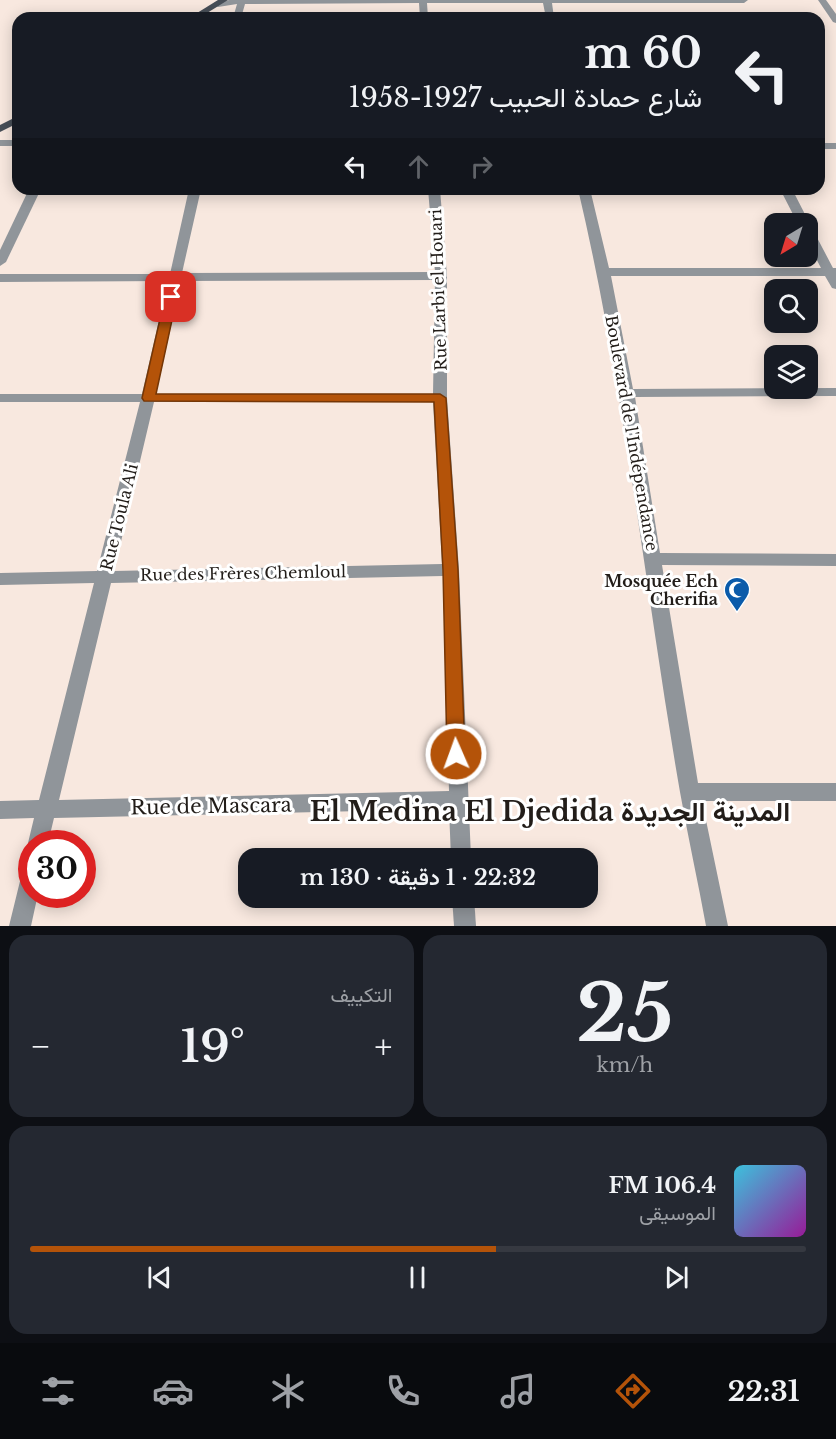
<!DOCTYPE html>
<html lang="ar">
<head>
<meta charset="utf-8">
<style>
  :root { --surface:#171b24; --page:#242831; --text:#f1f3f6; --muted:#9ea1a6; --line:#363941; --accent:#b45309 }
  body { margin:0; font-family:"Libre Baskerville",Vazirmatn,serif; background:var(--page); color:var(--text); direction:rtl; height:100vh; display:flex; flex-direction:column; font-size:22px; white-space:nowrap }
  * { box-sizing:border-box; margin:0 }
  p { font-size:20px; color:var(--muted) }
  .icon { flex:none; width:33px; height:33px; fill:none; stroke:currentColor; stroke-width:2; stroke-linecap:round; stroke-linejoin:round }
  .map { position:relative; height:926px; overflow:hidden; direction:ltr }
  .details { display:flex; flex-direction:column; gap:9px; padding:9px; background:#0d0f14; flex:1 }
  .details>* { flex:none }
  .top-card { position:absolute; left:12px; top:12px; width:813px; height:183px; border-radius:18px; box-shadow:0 3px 15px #0003; direction:rtl; background:#171b24; color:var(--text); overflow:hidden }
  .needle { width:39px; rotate:218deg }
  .buttons { position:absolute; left:764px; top:213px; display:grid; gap:12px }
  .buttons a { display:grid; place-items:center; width:54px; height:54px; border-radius:12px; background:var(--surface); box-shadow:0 3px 15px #0003; font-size:30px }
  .speed { position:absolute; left:18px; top:830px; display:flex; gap:12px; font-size:30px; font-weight:700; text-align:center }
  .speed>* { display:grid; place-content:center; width:78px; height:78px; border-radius:50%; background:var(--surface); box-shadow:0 3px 15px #0003; line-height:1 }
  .speed .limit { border:9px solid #d22; background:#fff; color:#111 }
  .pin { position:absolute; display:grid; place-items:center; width:51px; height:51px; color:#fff; margin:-26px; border-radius:12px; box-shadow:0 3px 9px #0006 }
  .me { position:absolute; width:66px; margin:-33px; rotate:358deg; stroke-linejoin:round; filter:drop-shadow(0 0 4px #0008) }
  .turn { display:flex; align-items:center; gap:21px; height:126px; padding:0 24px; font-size:27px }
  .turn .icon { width:78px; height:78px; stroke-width:2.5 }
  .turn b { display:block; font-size:42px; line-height:51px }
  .lanes { display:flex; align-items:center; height:57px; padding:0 24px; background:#0003; justify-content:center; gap:30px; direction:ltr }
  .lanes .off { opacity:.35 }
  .big { font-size:45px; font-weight:600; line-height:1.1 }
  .details .card { flex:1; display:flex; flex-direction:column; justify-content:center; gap:9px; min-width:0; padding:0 21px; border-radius:18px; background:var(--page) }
  .details .dial { align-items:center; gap:0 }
  .dial b { font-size:78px; line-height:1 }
  .song { display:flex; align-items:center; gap:18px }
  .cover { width:72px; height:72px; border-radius:9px; background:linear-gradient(135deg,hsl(190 70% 55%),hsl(300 70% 35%)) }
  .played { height:6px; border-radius:3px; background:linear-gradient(90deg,var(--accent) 60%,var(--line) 60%) }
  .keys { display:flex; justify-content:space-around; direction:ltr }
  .heat { display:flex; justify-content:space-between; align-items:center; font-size:33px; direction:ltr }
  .details .tiles { flex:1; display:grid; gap:9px; grid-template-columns:1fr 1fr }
  .card:last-child { grid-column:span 2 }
  .trip { position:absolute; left:238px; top:848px; width:360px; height:60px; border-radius:18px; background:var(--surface); box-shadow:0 3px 15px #0003; font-weight:600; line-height:60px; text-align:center; direction:rtl }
  .tabs { display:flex; height:96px; justify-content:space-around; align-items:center; background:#090b0e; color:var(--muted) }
  .tabs .icon { width:42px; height:42px }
  .tabs .active { color:var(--accent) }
  .tabs b { font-size:27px; color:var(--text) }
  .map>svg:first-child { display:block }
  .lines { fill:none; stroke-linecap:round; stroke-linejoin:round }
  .minor { fill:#90959a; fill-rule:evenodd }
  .major { fill:#474e57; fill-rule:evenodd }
  .route { fill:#b45309; stroke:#753606; stroke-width:1.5 }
  .labels { text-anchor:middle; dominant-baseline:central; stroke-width:6; stroke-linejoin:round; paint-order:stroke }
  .street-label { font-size:16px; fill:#221d19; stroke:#fff }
  .poi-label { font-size:16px; font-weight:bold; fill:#221d19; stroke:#fff; text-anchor:end }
  .near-street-label { font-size:20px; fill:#221d19; stroke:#fff }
  .near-district-label { font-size:27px; font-weight:bold; fill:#221d19; stroke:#fff }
</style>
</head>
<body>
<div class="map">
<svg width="836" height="926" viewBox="0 0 836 926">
  <rect width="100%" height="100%" fill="#f8e8df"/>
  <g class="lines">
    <g class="minor">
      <path d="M229 0H748L744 3H552L554 18H546L543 3H427L428 18H420L419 3 245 4 241 18H233L237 4 218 7 214 4Z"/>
      <path d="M818 0H826L836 14V23L833 22Z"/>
      <rect x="0" y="140" width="18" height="6"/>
      <rect x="819" y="143" width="17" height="6"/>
      <path d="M29 189H41L6 262 0 266V250Z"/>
      <path d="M189 189H201L182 273 435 272 428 189H440L447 276V398L459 570 471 858H451L449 809 54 818 48 843H32V850L28 843 34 818 0 819V801L39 800 94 583 0 585V573L97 571 140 402H0V394H142L168 281 0 282V274H170ZM435 280 433 394H156L181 281ZM154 402H433L442 564 114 571ZM443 576 449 791 59 800 111 583Z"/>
      <path d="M578 189H590L609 268H821L807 241V224H798L780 189H792L810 224 808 227 813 230 833 268H836V289L832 288 825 276H611L633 389 836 388V396L635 397 660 553 836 554V566L662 565 698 783H836V801H702L728 926H706C698 882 688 837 680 792 645 591 625 388 578 189Z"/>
      <path d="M32 864V894H38L31 926H9L22 873 25 866Z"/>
      <path d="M452 897H474L476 926H454Z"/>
    </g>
    <g class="major">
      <path d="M218 0H228L199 18H189Z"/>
      <path d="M18 116V123L0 132V125Z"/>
    </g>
  </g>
  <path class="route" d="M171 294 177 297 156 394H440L446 398 458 570 465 754 462 759 456 761 450 759 447 754 443 570 434 402 144 401 142 398 165 297Z"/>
  <defs>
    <symbol id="mosque-pin" viewBox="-11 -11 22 30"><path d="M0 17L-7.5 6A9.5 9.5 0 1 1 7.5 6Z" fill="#0b5baa" stroke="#fff"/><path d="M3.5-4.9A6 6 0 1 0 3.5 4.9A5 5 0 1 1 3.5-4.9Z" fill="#fff"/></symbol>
  </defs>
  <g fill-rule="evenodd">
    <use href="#mosque-pin" x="722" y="575" width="30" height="40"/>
  </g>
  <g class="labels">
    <g class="street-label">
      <text transform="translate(438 290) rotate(-92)">Rue Larbi el Houari</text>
      <text transform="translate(632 433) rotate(80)">Boulevard de l'Indépendance</text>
      <text transform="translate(119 517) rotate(-76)">Rue Toula Ali</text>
      <text transform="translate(243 573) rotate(-1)">Rue des Frères Chemloul</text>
    </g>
    <g class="poi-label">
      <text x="718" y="581">Mosquée Ech<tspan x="718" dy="18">Cherifia</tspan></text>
    </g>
    <g class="near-street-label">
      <text transform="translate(211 806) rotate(-1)">Rue de Mascara</text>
    </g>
    <g class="near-district-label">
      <text x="550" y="811">El Medina El Djedida المدينة الجديدة</text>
    </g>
  </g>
</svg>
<div class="buttons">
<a><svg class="needle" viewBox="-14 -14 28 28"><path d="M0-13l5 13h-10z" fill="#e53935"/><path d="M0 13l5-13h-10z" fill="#9ea1a6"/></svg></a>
<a><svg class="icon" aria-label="search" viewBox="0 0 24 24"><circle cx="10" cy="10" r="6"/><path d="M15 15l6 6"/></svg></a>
<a><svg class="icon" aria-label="layers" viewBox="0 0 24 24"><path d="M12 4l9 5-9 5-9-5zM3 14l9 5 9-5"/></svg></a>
</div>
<div class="speed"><div class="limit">30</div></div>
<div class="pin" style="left:171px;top:297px;background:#d93025"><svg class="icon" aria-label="arrive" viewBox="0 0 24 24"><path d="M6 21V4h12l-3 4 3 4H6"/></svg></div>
<svg class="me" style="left:456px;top:754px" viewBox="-20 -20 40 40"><circle r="17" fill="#b45309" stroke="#fff" stroke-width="3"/><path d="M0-11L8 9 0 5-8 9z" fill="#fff"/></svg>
<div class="trip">22:32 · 1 دقيقة · 130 m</div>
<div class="top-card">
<div class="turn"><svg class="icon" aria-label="left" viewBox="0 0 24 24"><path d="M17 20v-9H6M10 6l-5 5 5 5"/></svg><div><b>60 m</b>شارع حمادة الحبيب 1927-1958</div></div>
<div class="lanes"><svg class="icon" aria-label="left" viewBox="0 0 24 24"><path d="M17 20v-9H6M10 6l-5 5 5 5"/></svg><svg class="icon off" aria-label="ahead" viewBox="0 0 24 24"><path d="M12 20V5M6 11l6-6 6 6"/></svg><svg class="icon off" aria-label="right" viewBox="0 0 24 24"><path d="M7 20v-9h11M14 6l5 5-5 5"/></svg></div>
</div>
</div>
<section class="details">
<div class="tiles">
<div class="card dial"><b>25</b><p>km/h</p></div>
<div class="card"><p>التكييف</p>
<div class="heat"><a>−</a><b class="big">19°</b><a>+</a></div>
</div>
<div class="card">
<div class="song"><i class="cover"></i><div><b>106.4 FM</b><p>الموسيقى</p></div></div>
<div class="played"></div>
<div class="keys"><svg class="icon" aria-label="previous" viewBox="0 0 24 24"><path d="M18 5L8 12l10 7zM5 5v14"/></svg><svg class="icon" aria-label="pause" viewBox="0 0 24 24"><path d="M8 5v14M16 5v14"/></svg><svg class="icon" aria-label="next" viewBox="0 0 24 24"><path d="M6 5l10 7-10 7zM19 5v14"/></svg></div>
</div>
</div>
</section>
<nav class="tabs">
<b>22:31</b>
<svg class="icon active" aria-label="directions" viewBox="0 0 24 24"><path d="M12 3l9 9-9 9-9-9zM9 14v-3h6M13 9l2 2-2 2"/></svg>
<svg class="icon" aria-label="music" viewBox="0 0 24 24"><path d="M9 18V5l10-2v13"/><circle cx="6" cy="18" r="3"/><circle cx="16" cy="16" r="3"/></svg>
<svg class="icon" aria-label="phone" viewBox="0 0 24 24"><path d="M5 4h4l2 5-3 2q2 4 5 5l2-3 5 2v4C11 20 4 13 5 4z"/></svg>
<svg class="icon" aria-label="climate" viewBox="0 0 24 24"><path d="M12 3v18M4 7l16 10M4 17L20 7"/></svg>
<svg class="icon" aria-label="car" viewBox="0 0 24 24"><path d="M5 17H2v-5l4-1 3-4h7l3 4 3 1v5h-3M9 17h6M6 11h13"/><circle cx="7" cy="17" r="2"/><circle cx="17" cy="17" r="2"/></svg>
<svg class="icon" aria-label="filters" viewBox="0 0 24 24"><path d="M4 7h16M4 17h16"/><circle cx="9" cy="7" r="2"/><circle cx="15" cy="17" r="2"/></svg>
</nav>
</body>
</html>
